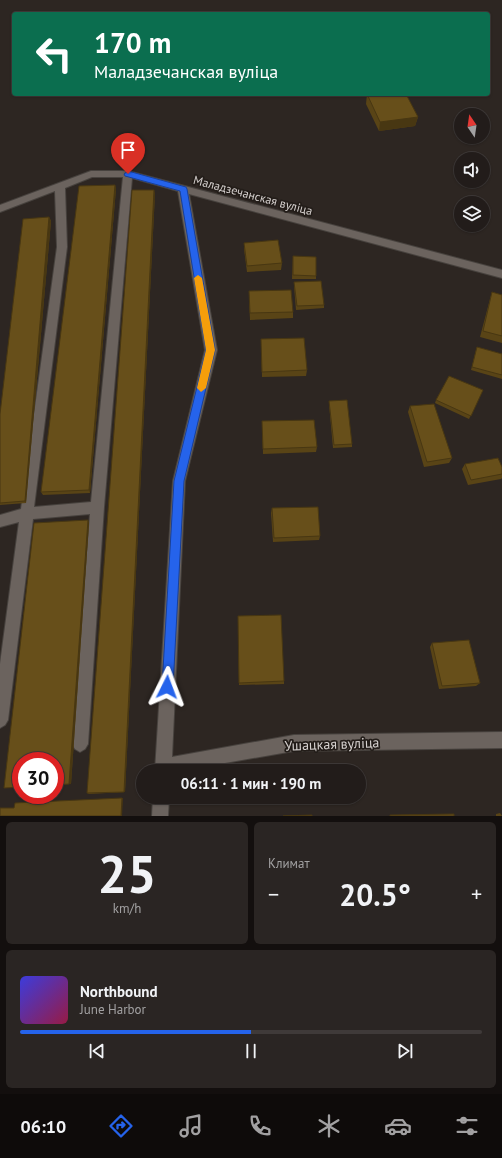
<!DOCTYPE html>
<html lang="ru">
<head>
<meta charset="utf-8">
<style>
  :root { --surface:#221c1a; --page:#2a2523; --text:#f1f3f6; --muted:#a2a1a2; --line:#3f3a39; --accent:#2563eb }
  body { margin:0; font-family:"PT Sans",sans-serif; background:var(--page); color:var(--text); height:100vh; display:flex; flex-direction:column; font-size:15px; white-space:nowrap }
  * { box-sizing:border-box; margin:0 }
  p { font-size:13px; color:var(--muted) }
  .icon { flex:none; width:22px; height:22px; fill:none; stroke:currentColor; stroke-width:2; stroke-linecap:round; stroke-linejoin:round }
  .map { position:relative; height:816px; overflow:hidden }
  .side { display:flex; flex-direction:column; gap:6px; padding:6px; background:#130f0e; flex:1 }
  .side>* { flex:none }
  .guide { position:absolute; left:12px; top:12px; width:478px; height:84px; border-radius:4px; box-shadow:0 1px 3px #0004,0 0 0 1px var(--line); background:#0b6e4f; color:#fff; overflow:hidden }
  .needle { width:26px; rotate:347deg }
  .fabs { position:absolute; left:454px; top:108px; display:grid; gap:8px }
  .fabs a { display:grid; place-items:center; width:36px; height:36px; border-radius:50%; background:var(--surface); box-shadow:0 1px 3px #0004,0 0 0 1px var(--line); font-size:20px }
  .speed { position:absolute; left:12px; top:752px; display:flex; gap:8px; font-size:20px; font-weight:700; text-align:center }
  .speed>* { display:grid; place-content:center; width:52px; height:52px; border-radius:50%; background:var(--surface); box-shadow:0 1px 3px #0004,0 0 0 1px var(--line); line-height:1 }
  .speed .limit { border:6px solid #d22; background:#fff; color:#111 }
  .pin { position:absolute; display:grid; place-items:center; width:34px; height:34px; color:#fff; margin:-41px -17px; border-radius:50% 50% 50% 0; rotate:-45deg; box-shadow:0 0 4px #0007 }
  .pin .icon { rotate:45deg }
  .me { position:absolute; width:44px; margin:-22px; rotate:3deg; stroke-linejoin:round; filter:drop-shadow(0 0 3px #0008) }
  .turn { display:flex; align-items:center; gap:14px; height:84px; padding:0 16px; font-size:18px }
  .turn .icon { width:52px; height:52px; stroke-width:2.5 }
  .turn b { display:block; font-size:28px; line-height:34px }
  .big { font-size:30px; font-weight:700; line-height:1.1 }
  .side .card { flex:1; display:flex; flex-direction:column; justify-content:center; gap:6px; min-width:0; padding:0 14px; border-radius:6px; background:var(--page) }
  .side .dial { align-items:center; gap:0 }
  .dial b { font-size:52px; line-height:1 }
  .song { display:flex; align-items:center; gap:12px }
  .cover { width:48px; height:48px; border-radius:6px; background:linear-gradient(135deg,hsl(240 70% 55%),hsl(340 70% 35%)) }
  .played { height:4px; border-radius:2px; background:linear-gradient(90deg,var(--accent) 50%,var(--line) 50%) }
  .keys { display:flex; justify-content:space-around; direction:ltr }
  .heat { display:flex; justify-content:space-between; align-items:center; font-size:22px; direction:ltr }
  .side .tiles { flex:1; display:grid; gap:6px; grid-template-columns:1fr 1fr }
  .card:last-child { grid-column:span 2 }
  .trip { position:absolute; left:136px; top:764px; width:230px; height:40px; border-radius:20px; background:var(--surface); box-shadow:0 1px 3px #0004,0 0 0 1px var(--line); font-weight:700; line-height:40px; text-align:center }
  .tabs { display:flex; height:64px; justify-content:space-around; align-items:center; background:#0e0b0a; color:var(--muted) }
  .tabs .icon { width:28px; height:28px }
  .tabs .selected { color:var(--accent) }
  .tabs b { font-size:18px; color:var(--text) }
  .map>svg:first-child { display:block }
  .lines { fill:none; stroke-linecap:round; stroke-linejoin:round }
  .minor-casing { stroke:#47423e; stroke-width:2 }
  .minor { fill:#6b635e; fill-rule:evenodd }
  .wall { fill:#594416 }
  .shaded-wall { fill:#483712 }
  .building { fill:#674f1a; stroke:#483712 }
  .route { fill:#2563eb; stroke:#184099 }
  .slow { fill:#f59e0b }
  .labels { text-anchor:middle; dominant-baseline:central; stroke-width:3.5; stroke-linejoin:round; paint-order:stroke }
  .street-label { font-size:12px; fill:#d7d2d0; stroke:#231d19 }
  .near-street-label { font-size:14px; fill:#d7d2d0; stroke:#231d19 }
</style>
</head>
<body>
<div class="map">
<svg width="502" height="816" viewBox="0 0 502 816">
  <rect width="100%" height="100%" fill="#2d2622"/>
  <g class="lines">
    <defs>
      <g id="minor">
        <path d="M91 171H128L502 270V278L189 194 217 350 185 481 172 757 294 735 502 732V748L294 751 179 771H155L173 481 205 350 178 191 132 178 104 507 88 744 85 749 80 752 75 749 72 744 90 514 33 519 8 720 5 725 0 728V664L19 522 0 527V515L21 509 57 247 55 191 0 212V205ZM92 177H123L91 502 34 507 67 247 65 188Z"/>
        <path d="M153 797H169L168 816H152Z"/>
      </g>
    </defs>
    <use href="#minor" class="minor-casing"/>
    <use href="#minor" class="minor"/>
  </g>
  <g class="wall">
    <path d="M367 94 418 117 415 126 379 131 366 104Z"/>
    <path d="M115 185 116 189 90 493 43 495 41 492Z"/>
    <path d="M155 193 125 792 89 794 87 793Z"/>
    <path d="M49 217 51 221 26 503 0 505V414Z"/>
    <path d="M244 243 282 263 281 270 247 272 244 249Z"/>
    <path d="M293 256 316 276V279H292Z"/>
    <path d="M294 282 324 305V308L296 310 294 286Z"/>
    <path d="M492 292 502 295V343L480 337 490 299Z"/>
    <path d="M249 298 293 312V318L250 320Z"/>
    <path d="M261 339 307 370 306 376 262 377Z"/>
    <path d="M477 347 502 354V379L471 370 476 350Z"/>
    <path d="M483 390 469 419 435 403 436 400Z"/>
    <path d="M329 401 352 444V447L333 448 329 404Z"/>
    <path d="M410 406 452 458 449 463 424 467 408 412Z"/>
    <path d="M262 421 317 447 316 452 263 454Z"/>
    <path d="M465 464 502 467V478L501 479 468 485 462 469Z"/>
    <path d="M272 508 320 536 319 540 273 542 271 513Z"/>
    <path d="M88 520 89 523 71 784 55 785V761H21V787L6 788H4Z"/>
    <path d="M238 616 284 681V684L239 685Z"/>
    <path d="M432 643 480 683 476 686 439 689 430 647Z"/>
    <path d="M500 813 502 816H496V814Z"/>
  </g>
  <g class="shaded-wall">
    <path d="M418 117 415 126 379 131 380 122Z"/>
    <path d="M115 185 116 189 90 493 89 490Z"/>
    <path d="M154 190 155 193 125 792H124Z"/>
    <path d="M49 217 51 221 26 503 25 501Z"/>
    <path d="M88 520 89 523 71 784H69Z"/>
    <path d="M122 798H123L122 816H121Z"/>
  </g>
  <g class="building">
    <path d="M367 94H406L418 117 380 122Z"/>
    <path d="M115 185 89 490 41 492 79 186Z"/>
    <path d="M132 190H154L124 792 87 793Z"/>
    <path d="M49 217 25 501 0 503V414L23 219Z"/>
    <path d="M278 240 282 263 247 266 244 243Z"/>
    <path d="M293 256 316 257V276L293 275Z"/>
    <path d="M321 281 324 305 297 306 294 282Z"/>
    <path d="M291 290 293 312 250 313 249 291Z"/>
    <path d="M492 292 502 295V336L483 331Z"/>
    <path d="M304 338 307 370 262 372 261 339Z"/>
    <path d="M477 347 502 354V375L472 367Z"/>
    <path d="M449 376 483 390 471 416 436 400Z"/>
    <path d="M347 400 352 444 334 445 329 401Z"/>
    <path d="M434 404 452 458 427 462 410 406Z"/>
    <path d="M314 420 317 447 263 449 262 421Z"/>
    <path d="M498 458 502 467V474L471 480 465 464Z"/>
    <path d="M318 507 320 536 274 538 272 508Z"/>
    <path d="M88 520 69 784 55 785V761H21V787L4 788 34 523Z"/>
    <path d="M281 615 284 681 239 683 238 616Z"/>
    <path d="M469 640 480 683 442 686 432 643Z"/>
    <path d="M122 798 121 816H0V808H14L15 803Z"/>
    <path d="M454 814V816H390V815Z"/>
    <path d="M312 815V816H283Z"/>
  </g>
  <path class="route" d="M128 171 186 187 187 189 215 350 184 481 173 687 171 691 167 693 163 691 162 687 174 481 206 350 180 191 125 176 124 174Z"/>
  <path class="slow" d="M198 275 202 278 215 350 206 388 201 392 197 388 206 350 194 278Z"/>
  <g class="labels">
    <g class="street-label">
      <text transform="translate(253 195) rotate(15)">Маладзечанская вуліца</text>
    </g>
    <g class="near-street-label">
      <text transform="translate(332 744) rotate(-2)">Ушацкая вуліца</text>
    </g>
  </g>
</svg>
<div class="fabs">
<a><svg class="needle" viewBox="-14 -14 28 28"><path d="M0-13l5 13h-10z" fill="#e53935"/><path d="M0 13l5-13h-10z" fill="#a2a1a2"/></svg></a>
<a><svg class="icon" aria-label="sound" viewBox="0 0 24 24"><path d="M4 9h4l5-4v14l-5-4H4zM17 9q2 3 0 6"/></svg></a>
<a><svg class="icon" aria-label="layers" viewBox="0 0 24 24"><path d="M12 4l9 5-9 5-9-5zM3 14l9 5 9-5"/></svg></a>
</div>
<div class="speed"><div class="limit">30</div></div>
<div class="pin" style="left:128px;top:174px;background:#d93025"><svg class="icon" aria-label="arrive" viewBox="0 0 24 24"><path d="M6 21V4h12l-3 4 3 4H6"/></svg></div>
<svg class="me" style="left:167px;top:687px" viewBox="-20 -20 40 40"><path d="M0-17L14 15 0 8-14 15z" fill="#2563eb" stroke="#fff" stroke-width="4"/></svg>
<div class="trip">06:11 · 1 мин · 190 m</div>
<div class="guide">
<div class="turn"><svg class="icon" aria-label="left" viewBox="0 0 24 24"><path d="M17 20v-9H6M10 6l-5 5 5 5"/></svg><div><b>170 m</b>Маладзечанская вуліца</div></div>
</div>
</div>
<section class="side">
<div class="tiles">
<div class="card dial"><b>25</b><p>km/h</p></div>
<div class="card"><p>Климат</p>
<div class="heat"><a>−</a><b class="big">20.5°</b><a>+</a></div>
</div>
<div class="card">
<div class="song"><i class="cover"></i><div><b>Northbound</b><p>June Harbor</p></div></div>
<div class="played"></div>
<div class="keys"><svg class="icon" aria-label="previous" viewBox="0 0 24 24"><path d="M18 5L8 12l10 7zM5 5v14"/></svg><svg class="icon" aria-label="pause" viewBox="0 0 24 24"><path d="M8 5v14M16 5v14"/></svg><svg class="icon" aria-label="next" viewBox="0 0 24 24"><path d="M6 5l10 7-10 7zM19 5v14"/></svg></div>
</div>
</div>
</section>
<nav class="tabs">
<b>06:10</b>
<svg class="icon selected" aria-label="directions" viewBox="0 0 24 24"><path d="M12 3l9 9-9 9-9-9zM9 14v-3h6M13 9l2 2-2 2"/></svg>
<svg class="icon" aria-label="music" viewBox="0 0 24 24"><path d="M9 18V5l10-2v13"/><circle cx="6" cy="18" r="3"/><circle cx="16" cy="16" r="3"/></svg>
<svg class="icon" aria-label="phone" viewBox="0 0 24 24"><path d="M5 4h4l2 5-3 2q2 4 5 5l2-3 5 2v4C11 20 4 13 5 4z"/></svg>
<svg class="icon" aria-label="climate" viewBox="0 0 24 24"><path d="M12 3v18M4 7l16 10M4 17L20 7"/></svg>
<svg class="icon" aria-label="car" viewBox="0 0 24 24"><path d="M5 17H2v-5l4-1 3-4h7l3 4 3 1v5h-3M9 17h6M6 11h13"/><circle cx="7" cy="17" r="2"/><circle cx="17" cy="17" r="2"/></svg>
<svg class="icon" aria-label="filters" viewBox="0 0 24 24"><path d="M4 7h16M4 17h16"/><circle cx="9" cy="7" r="2"/><circle cx="15" cy="17" r="2"/></svg>
</nav>
</body>
</html>
